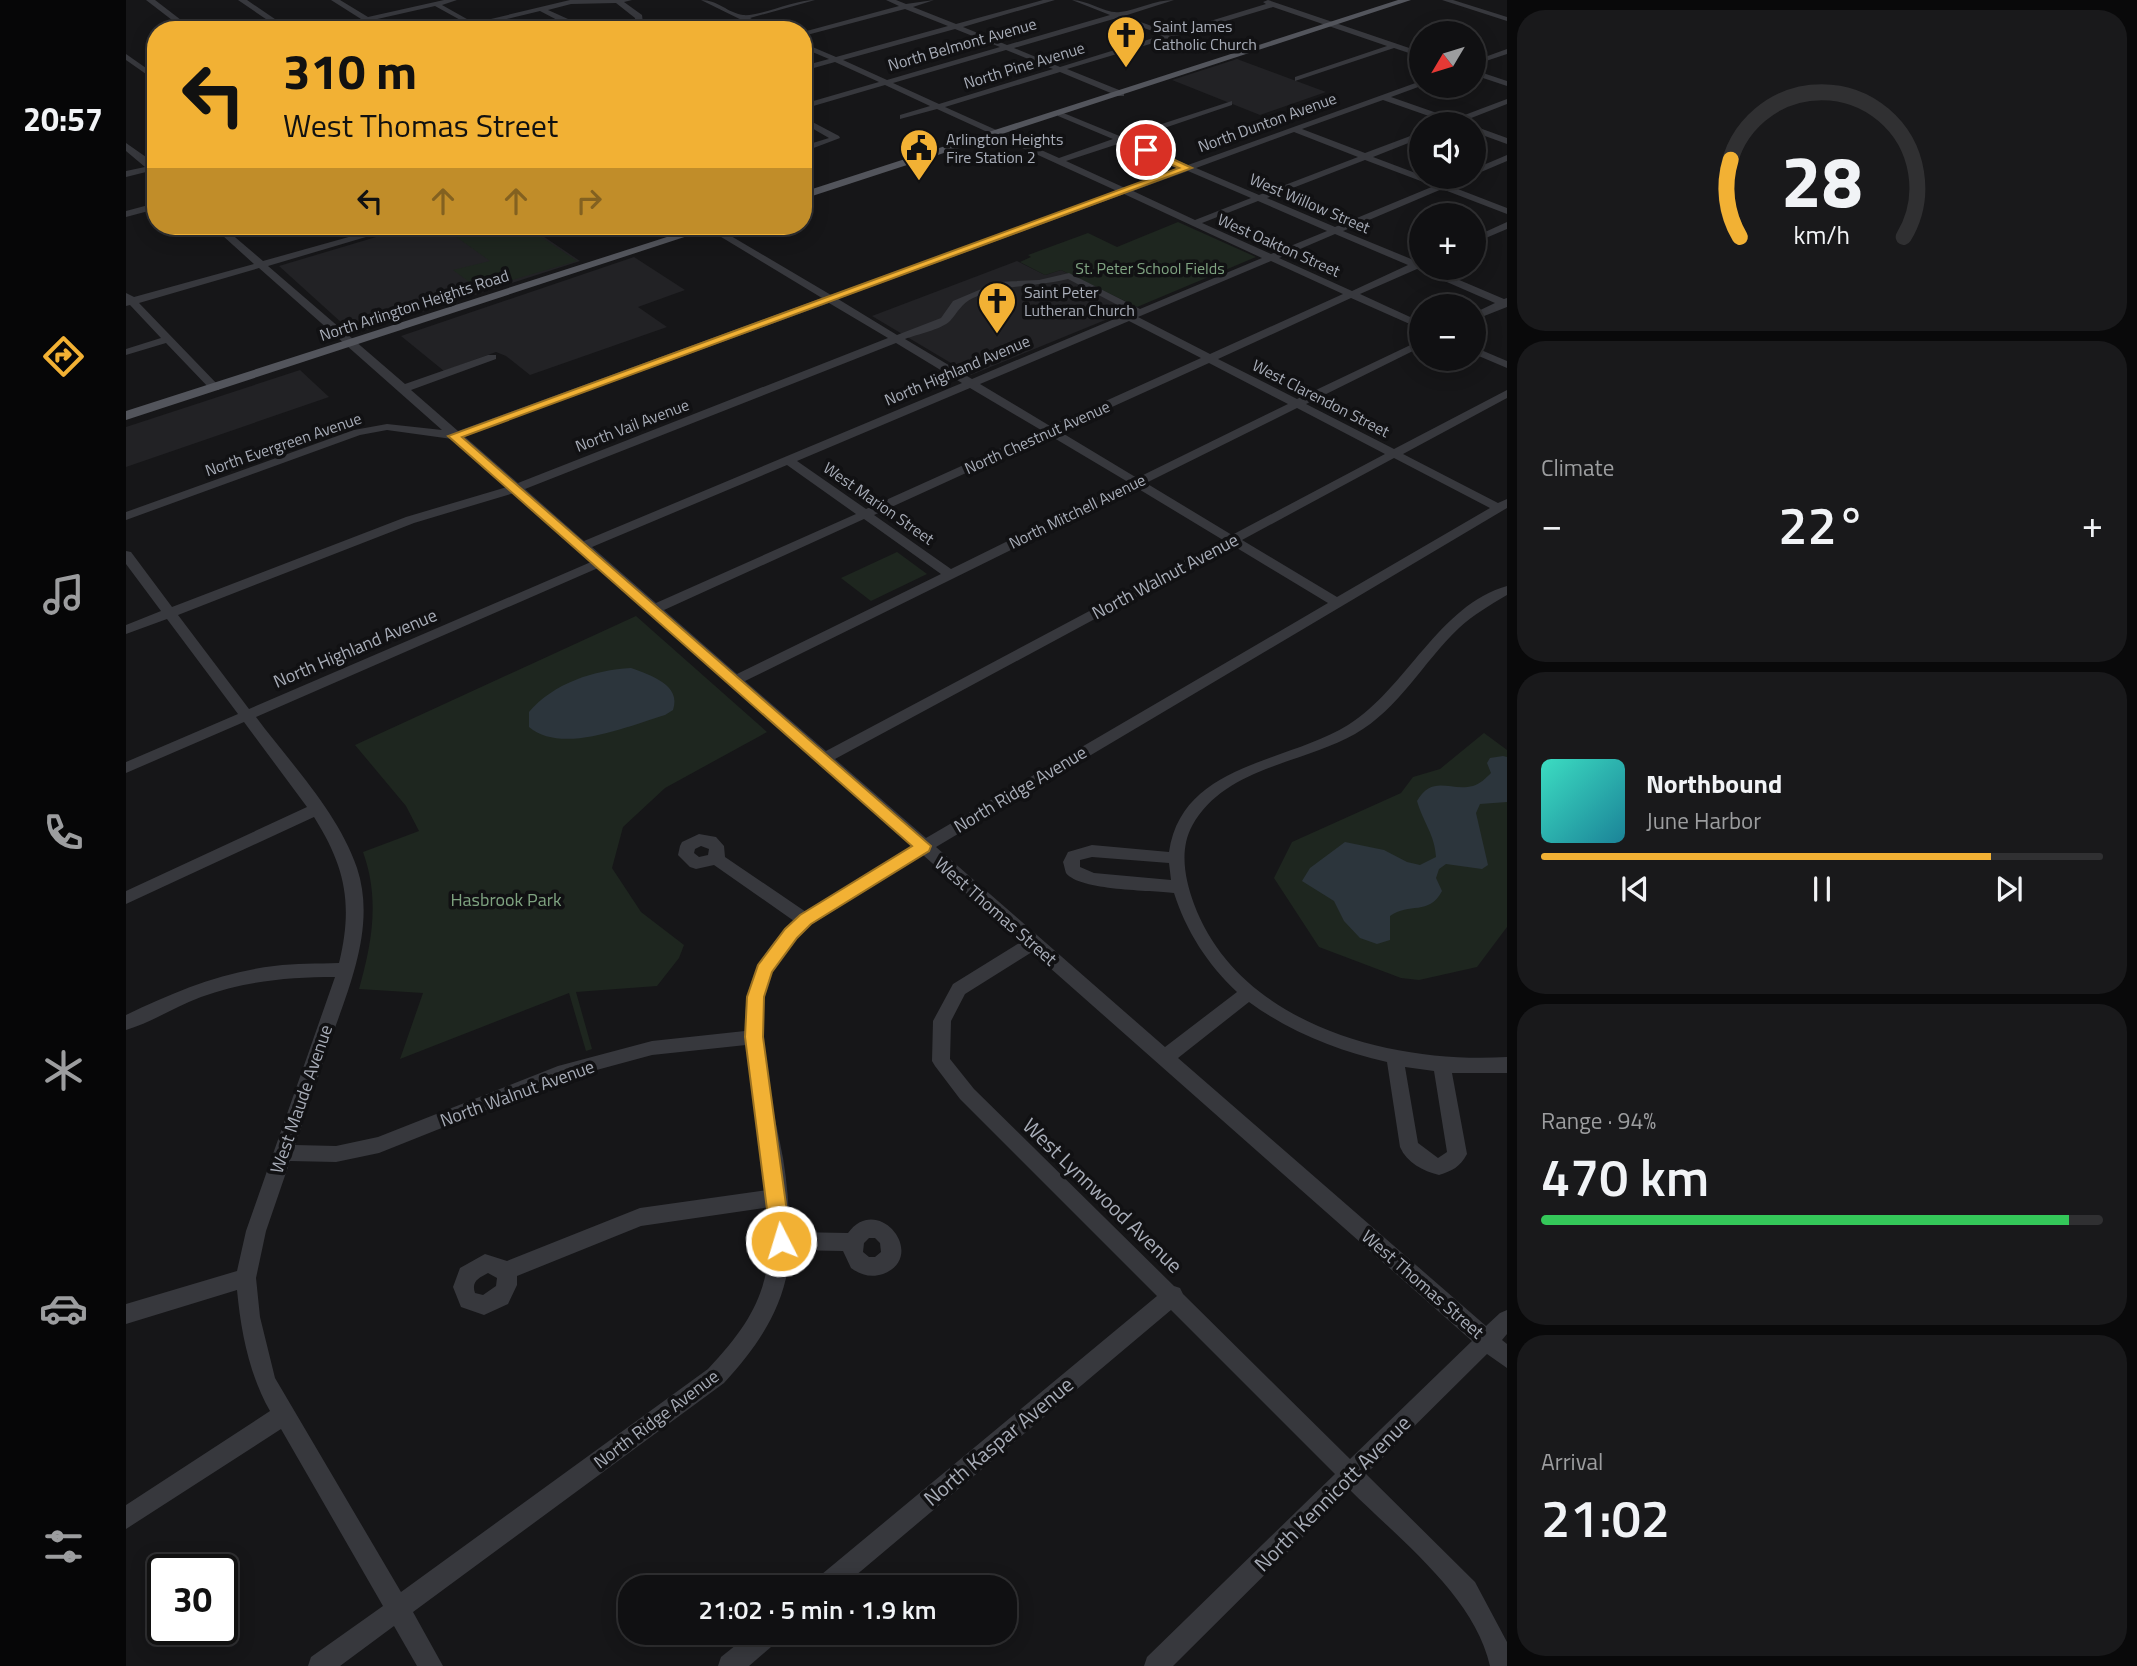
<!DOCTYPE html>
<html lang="en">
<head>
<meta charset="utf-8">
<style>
  :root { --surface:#101012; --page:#19191b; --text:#f1f3f6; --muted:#9c9d9f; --line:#303032; --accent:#f2b134 }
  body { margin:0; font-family:"Titillium Web",sans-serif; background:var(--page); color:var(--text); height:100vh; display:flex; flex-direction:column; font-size:26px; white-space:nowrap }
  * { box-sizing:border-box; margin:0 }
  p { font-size:23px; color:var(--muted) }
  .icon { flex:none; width:38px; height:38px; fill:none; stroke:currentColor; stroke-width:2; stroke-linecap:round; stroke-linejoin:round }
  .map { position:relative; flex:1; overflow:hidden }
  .panel { display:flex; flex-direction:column; gap:10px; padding:10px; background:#09090a; width:630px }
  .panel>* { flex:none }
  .guide { position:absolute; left:21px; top:21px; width:665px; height:214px; border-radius:28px; box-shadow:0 4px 18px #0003,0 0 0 2px var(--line); background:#f2b134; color:#111; overflow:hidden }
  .needle { width:46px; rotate:232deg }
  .tools { position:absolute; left:1283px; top:21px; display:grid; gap:14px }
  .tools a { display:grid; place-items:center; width:77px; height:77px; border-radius:50%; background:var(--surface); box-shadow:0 4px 18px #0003,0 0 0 2px var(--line); font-size:35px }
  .speed { position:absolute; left:21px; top:1554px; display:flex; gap:14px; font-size:35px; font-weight:700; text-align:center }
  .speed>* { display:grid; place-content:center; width:91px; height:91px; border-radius:50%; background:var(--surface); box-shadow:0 4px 18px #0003,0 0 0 2px var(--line); line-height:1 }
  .speed .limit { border:4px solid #111; border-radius:10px; background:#fff; color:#111 }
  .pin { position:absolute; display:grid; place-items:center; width:60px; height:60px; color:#fff; margin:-30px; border:4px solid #fff; border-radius:50%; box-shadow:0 2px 7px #0007 }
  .me { position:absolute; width:77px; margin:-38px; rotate:355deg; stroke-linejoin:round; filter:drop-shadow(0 0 5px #0008) }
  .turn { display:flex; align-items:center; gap:24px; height:147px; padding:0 21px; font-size:32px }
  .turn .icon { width:91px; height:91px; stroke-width:2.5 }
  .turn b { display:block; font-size:49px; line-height:60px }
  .lanes { display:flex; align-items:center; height:66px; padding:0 21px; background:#0003; justify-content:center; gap:35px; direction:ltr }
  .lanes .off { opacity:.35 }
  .big { font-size:52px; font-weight:600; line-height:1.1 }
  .panel .widget { flex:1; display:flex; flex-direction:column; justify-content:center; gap:10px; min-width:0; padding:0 24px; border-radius:28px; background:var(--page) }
  .panel .dial { align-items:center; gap:0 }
  .dial svg { height:182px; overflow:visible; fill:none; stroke:var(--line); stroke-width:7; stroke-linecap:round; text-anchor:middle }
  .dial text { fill:var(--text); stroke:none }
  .song { display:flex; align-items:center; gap:21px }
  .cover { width:84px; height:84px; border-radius:10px; background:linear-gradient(135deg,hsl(170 70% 55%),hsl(190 70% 35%)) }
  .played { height:7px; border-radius:4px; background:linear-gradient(90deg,var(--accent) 80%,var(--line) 80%) }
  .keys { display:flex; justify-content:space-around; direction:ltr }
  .heat { display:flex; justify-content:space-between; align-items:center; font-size:38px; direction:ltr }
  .charge { height:10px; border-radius:5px; background:linear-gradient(90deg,#34c759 94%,var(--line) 0) }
  .trip { position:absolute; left:492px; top:1575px; width:399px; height:70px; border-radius:28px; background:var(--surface); box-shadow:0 4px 18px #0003,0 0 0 2px var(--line); font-weight:600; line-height:70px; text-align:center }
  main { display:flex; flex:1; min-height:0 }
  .dock { display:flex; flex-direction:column; width:126px; justify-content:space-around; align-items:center; background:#060607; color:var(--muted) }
  .dock .icon { width:49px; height:49px }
  .dock .selected { color:var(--accent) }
  .dock b { font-size:32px; color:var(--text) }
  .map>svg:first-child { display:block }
  .built { fill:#222225 }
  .green { fill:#1e261f }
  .water { fill:#2c353c }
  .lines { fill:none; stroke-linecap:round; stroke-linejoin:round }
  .minor { fill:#37383d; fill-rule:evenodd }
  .major { fill:#53555c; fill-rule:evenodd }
  .route { fill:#f2b134; stroke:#9d7322; stroke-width:2 }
  .labels { text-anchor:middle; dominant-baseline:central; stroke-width:7; stroke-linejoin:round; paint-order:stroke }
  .far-poi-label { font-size:16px; fill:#a8adb8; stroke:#111113; text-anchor:start }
  .far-street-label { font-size:16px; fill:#a8adb8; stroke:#111113 }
  .far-park-label { font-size:16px; fill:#7fa381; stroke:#111113 }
  .street-label { font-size:18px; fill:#a8adb8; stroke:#111113 }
  .park-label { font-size:18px; fill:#7fa381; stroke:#111113 }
  .near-street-label { font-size:21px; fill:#a8adb8; stroke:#111113 }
</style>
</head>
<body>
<main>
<nav class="dock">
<b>20:57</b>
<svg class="icon selected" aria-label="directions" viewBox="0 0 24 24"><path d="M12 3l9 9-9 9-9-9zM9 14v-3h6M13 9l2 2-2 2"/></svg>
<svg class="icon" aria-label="music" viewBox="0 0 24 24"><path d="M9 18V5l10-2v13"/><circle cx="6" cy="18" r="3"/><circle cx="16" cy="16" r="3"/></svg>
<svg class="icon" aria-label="phone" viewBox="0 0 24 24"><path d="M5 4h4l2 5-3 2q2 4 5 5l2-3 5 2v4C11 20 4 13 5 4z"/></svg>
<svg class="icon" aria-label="climate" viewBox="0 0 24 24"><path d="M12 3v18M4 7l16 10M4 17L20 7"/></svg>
<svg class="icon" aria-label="car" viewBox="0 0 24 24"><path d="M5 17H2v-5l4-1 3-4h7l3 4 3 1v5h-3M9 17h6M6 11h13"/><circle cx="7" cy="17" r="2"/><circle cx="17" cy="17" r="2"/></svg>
<svg class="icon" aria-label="filters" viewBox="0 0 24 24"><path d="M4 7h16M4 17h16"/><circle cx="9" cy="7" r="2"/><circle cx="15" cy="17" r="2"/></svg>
</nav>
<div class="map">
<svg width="1381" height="1666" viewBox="0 0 1381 1666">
  <rect width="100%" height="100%" fill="#161618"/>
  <g class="built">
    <path d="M1111 59 1200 92 1134 115 1046 80Z"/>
    <path d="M287 226H402L454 261 228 334 153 266Z"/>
    <path d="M508 257 559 290 512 307 541 327 404 375 380 356 370 352 318 371 275 336Z"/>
    <path d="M891 261 919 275 935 270 1011 307 845 375 746 316Z"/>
    <path d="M174 370 203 397 0 467V427Z"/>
  </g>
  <g class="green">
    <path d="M1052 222 1130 257 1011 307 935 270 919 275 894 262 905 257 902 255 962 233 991 247Z"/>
    <path d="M315 226H399L451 261 359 288 350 287 327 270 364 261Z"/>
    <path d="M771 552 801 574 745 601 715 578Z"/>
    <path d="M510 616 641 732 539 788 497 827 486 868 515 912 558 945 553 958 531 986 450 992 466 1049 460 1051 443 993 274 1059 297 993 233 989C246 943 254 899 237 852L293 831 280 806 229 745Z"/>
    <path d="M1358 733 1381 750V927L1351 967 1293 980 1275 978 1193 947 1148 878 1166 842 1275 793 1287 777 1314 769Z"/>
  </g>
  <g class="water">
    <path d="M505 668C524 675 556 685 547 710L539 715C502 726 436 755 403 727V712C428 683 468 670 505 668Z"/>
    <path d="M1377 756 1381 757V802L1354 804 1350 813 1362 865 1356 869 1320 864 1313 869 1310 878 1316 891C1303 916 1283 902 1264 916V940L1251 944 1234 938 1218 921 1208 901 1176 881 1184 868 1219 842 1258 850 1281 862 1294 865 1310 857C1309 835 1297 822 1291 801 1307 774 1324 792 1347 786 1354 784 1360 778 1365 773L1361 763 1364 758Z"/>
  </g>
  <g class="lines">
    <g class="minor">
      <path d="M20 0H29L68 30H59Z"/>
      <path d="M112 0H121L165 30H156Z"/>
      <path d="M205 0H214L242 17 318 0H331L316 5 348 23 444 0H506L498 2 516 15 518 30H510L509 18 490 3 445 4 422 10 442 19 443 30H435V22L414 11 347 27 309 6 247 20 262 30H252L240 22 206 30H191L235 19Z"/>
      <path d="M575 0C592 0 602 13 617 15 632 17 668 0 689 0L624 18 647 30H636Z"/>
      <path d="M760 0H770L780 4 808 0 787 7 830 24 917 0H929L837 27 881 45 984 15 946 0C962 0 979 14 994 12 1012 10 1028 0 1048 0L998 16 1045 33 1140 4 1137 2 1142 0 1295 52V57L1268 48 1169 81V77L1261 46 1147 7 941 69 998 92V96H992L934 72 819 107 933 158 987 139 932 116V112H935L996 137 1106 101V105L1003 140 1062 165 1295 81V86L1265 97 1328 119 1381 99V104L1335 122 1338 124H1318L1320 122 1257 100 1176 129 1239 153 1295 132V138L1247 157 1316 183 1330 177H1341L1324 186 1381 208V214L1316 189 1217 231 1290 261 1295 260V268H1305L1378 299 1381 298V307L1348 320V313L1369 303 1291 269 1234 294 1295 322V329L1225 298 1092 359 1171 399 1295 340V347L1180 404 1268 449 1381 390V398L1277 454 1372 503 1381 499V508L810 847 1039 1047 1111 992C1082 965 1060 931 1048 893 1025 890 954 891 940 873 939 870 938 865 937 862L942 852 966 845 1043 852C1056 763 1161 763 1222 725 1280 689 1313 605 1381 586V595C1364 605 1347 615 1333 628 1297 662 1273 709 1229 734 1176 764 1098 767 1066 826 1053 850 1059 880 1068 904 1113 1025 1265 1064 1381 1057V1073H1326L1341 1154C1334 1167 1326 1171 1313 1175 1297 1171 1281 1163 1274 1147L1261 1062C1212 1051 1164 1032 1123 1002L1052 1058 1360 1326 1374 1313 1381 1310V1334L1376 1340 1381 1344V1368L1361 1354 1240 1474 1349 1582 1381 1642V1666H1364C1349 1597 1273 1539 1224 1490L1047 1666H1018L1021 1657 1209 1474 1045 1310 716 1587H686L690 1579 1031 1296 834 1099 809 1066 806 1061 807 1021 827 984 895 942 797 855 686 924C672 937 656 951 647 968 622 1022 647 1102 657 1158 661 1182 663 1207 664 1232L722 1233C752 1192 803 1256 757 1274 745 1278 735 1275 725 1268L717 1251 664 1250C661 1304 633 1345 598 1383L287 1612 317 1666H291L268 1626 214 1666H182L185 1657 257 1606 155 1429 0 1529V1505L144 1411C123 1374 115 1332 111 1290L0 1324V1304L111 1271 120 1231 209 977C163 977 119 981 75 997 49 1007 26 1022 0 1030V1015C47 992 96 972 148 966 170 963 191 964 213 963 227 905 220 868 188 817L0 904V891L181 807 118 722 0 773V762L112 714 41 619 0 634V625L35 611 0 564V551L5 552 46 607 280 517 381 487 326 439 261 430 234 435 0 520V512L228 430 261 424 316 430 133 268 13 303 93 386V390H85L40 343 0 355V349L35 338 4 305 0 306V293L8 297 128 264 86 226H96L137 261 262 226H277L142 266 279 384 362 355H370V359L285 390 332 431 696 298 577 226H588L705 295 991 191 811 109 774 119V115L804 106 759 85 677 109V104L753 82 709 62 677 71V66L703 59 677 48V43L710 57 822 26 779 9 677 36V32L773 6ZM991 18 1037 35 934 67 888 48ZM829 29 874 47 761 80 717 60ZM880 50 927 69 813 104 767 83ZM1168 132 1232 157 1133 195 1070 168ZM995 143 1054 168 999 188 940 161ZM1239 160 1308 186 1209 227 1141 198ZM1062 171 1125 198 1069 220 1007 191ZM998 194 1136 258 1014 309 943 273 913 280 872 282 827 301 815 318 771 335 712 299ZM1132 201 1201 231 1145 254 1076 223ZM1209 234 1282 265 1226 291 1153 258ZM1145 261 1217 294 1084 354 1012 317ZM942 279 1005 312 846 379 779 339C792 334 814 330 824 321 832 312 835 304 847 298 877 284 910 287 942 279ZM703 303 762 338 392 483 338 436ZM1003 321 1075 358 924 426 854 384ZM770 343 836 383 458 541 399 489ZM1083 363 1162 404 1011 478 933 431ZM844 388 915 430 740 509 671 461ZM1171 408 1259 454 1106 535 1020 483ZM923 435 1002 482 825 569 748 515ZM1268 458 1364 508 1211 597 1116 540ZM661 465 730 514 530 603 466 547ZM1011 488 1097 540 700 751 619 681ZM388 493 465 562 123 709 52 615 288 523ZM738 519 815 574 611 674 538 610ZM1106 545 1202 603 800 838 709 759ZM472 568 786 846 680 912 599 857 598 846 590 837 573 834 556 842 554 846 552 855 564 867 570 869 588 865 668 921C635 951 617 985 619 1031L526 1041 432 1066 252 1137 210 1146 169 1145C181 1110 193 1074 205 1039 224 985 250 925 231 868 212 812 165 764 130 717ZM575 846 583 849 582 855 573 857 568 853 569 849ZM966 857 1043 863 1045 880 968 873 954 867V860ZM906 952 1346 1341 1224 1459 1057 1294 1054 1288 1048 1286 848 1089 824 1059 825 1021 839 994ZM620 1045 642 1190 514 1208 381 1261 359 1254 334 1268 327 1287 335 1307 358 1315 382 1304 391 1285V1276L515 1226 644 1207C647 1281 633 1315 582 1369L275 1592 149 1378 134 1317 130 1278 140 1231 164 1161 210 1162 253 1153 441 1078 526 1055ZM1279 1067 1308 1071 1321 1152 1312 1158 1292 1143ZM743 1238H749L754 1243 755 1252 749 1257H743L737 1252 738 1243ZM362 1273 371 1278 370 1286 357 1295 349 1293C345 1281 353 1278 362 1273Z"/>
      <path d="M1316 0H1327L1381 17V21Z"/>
      <path d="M1381 49V54L1348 65V61Z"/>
      <path d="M0 54 30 75V81L0 60Z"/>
      <path d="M1348 70 1381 81V86L1348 75Z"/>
      <path d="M677 117 713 136 714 138 677 152V146L703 138 677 123Z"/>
      <path d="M1348 126 1381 138V144L1348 132Z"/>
      <path d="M0 143 30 164V175L24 171 0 177V171L19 167 0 151Z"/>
      <path d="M1381 155V161L1348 175V169Z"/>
      <path d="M30 203V209L0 217V211Z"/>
      <path d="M1381 222V229L1348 243V237Z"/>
      <path d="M1348 347 1381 361V368L1348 354Z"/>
      <path d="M625 1633H656L652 1641 623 1666H592L595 1657Z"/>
    </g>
    <g class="major">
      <path d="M1272 0H1285L677 199V192Z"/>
      <path d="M575 226H592L0 420V411Z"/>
    </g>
  </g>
  <path class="route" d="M1017 148H1023L1066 168 336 437 805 846 803 851 685 924 671 938 646 972 638 997 637 1037 665 1241 662 1248 655 1250 648 1248 645 1241 619 1037 621 997 632 965 659 929 674 915 786 846 322 436 1053 168 1017 152Z"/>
  <defs>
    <symbol id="church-pin" viewBox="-11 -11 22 30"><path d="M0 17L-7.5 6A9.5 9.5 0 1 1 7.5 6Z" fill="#f2b134" stroke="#111113"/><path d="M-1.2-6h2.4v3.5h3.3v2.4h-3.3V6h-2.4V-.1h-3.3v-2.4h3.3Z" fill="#111"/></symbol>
    <symbol id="civic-pin" viewBox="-11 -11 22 30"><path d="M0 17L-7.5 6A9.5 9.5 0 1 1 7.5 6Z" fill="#f2b134" stroke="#111113"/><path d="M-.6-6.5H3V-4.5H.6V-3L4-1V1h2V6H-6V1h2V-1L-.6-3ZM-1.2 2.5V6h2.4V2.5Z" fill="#111"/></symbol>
  </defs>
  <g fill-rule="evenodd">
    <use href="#church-pin" x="978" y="13" width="44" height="60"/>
    <use href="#civic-pin" x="771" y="126" width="44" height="60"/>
    <use href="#church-pin" x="849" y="279" width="44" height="60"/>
  </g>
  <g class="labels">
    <g class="far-poi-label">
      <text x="1027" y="26">Saint James<tspan x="1027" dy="18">Catholic Church</tspan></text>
      <text x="820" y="139">Arlington Heights<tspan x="820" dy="18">Fire Station 2</tspan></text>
      <text x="898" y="292">Saint Peter<tspan x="898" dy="18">Lutheran Church</tspan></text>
    </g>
    <g class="far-street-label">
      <text transform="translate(836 44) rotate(-16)">North Belmont Avenue</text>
      <text transform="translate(898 65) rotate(-17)">North Pine Avenue</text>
      <text transform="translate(1141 122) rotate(-20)">North Dunton Avenue</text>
      <text transform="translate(1184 203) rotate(23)">West Willow Street</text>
      <text transform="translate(1153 245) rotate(24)">West Oakton Street</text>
      <text transform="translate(288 305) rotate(-18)">North Arlington Heights Road</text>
      <text transform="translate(831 370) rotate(-23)">North Highland Avenue</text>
      <text transform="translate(1195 398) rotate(27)">West Clarendon Street</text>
      <text transform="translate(506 425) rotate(-21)">North Vail Avenue</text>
      <text transform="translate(911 437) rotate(-24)">North Chestnut Avenue</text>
      <text transform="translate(157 444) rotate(-19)">North Evergreen Avenue</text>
      <text transform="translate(753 503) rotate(35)">West Marion Street</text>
      <text transform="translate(951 511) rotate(-26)">North Mitchell Avenue</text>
    </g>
    <g class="far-park-label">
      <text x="1024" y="268">St. Peter School Fields</text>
    </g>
    <g class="street-label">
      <text transform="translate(1039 576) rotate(-28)">North Walnut Avenue</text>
      <text transform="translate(229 648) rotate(-23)">North Highland Avenue</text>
      <text transform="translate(894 789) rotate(-31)">North Ridge Avenue</text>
      <text transform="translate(870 911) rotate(41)">West Thomas Street</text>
      <text transform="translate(391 1093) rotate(-20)">North Walnut Avenue</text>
      <text transform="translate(175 1099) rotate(-71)">West Maude Avenue</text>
      <text transform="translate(1297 1284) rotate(41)">West Thomas Street</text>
      <text transform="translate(530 1419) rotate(-37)">North Ridge Avenue</text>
    </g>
    <g class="park-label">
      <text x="380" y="899">Hasbrook Park</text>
    </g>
    <g class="near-street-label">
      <text transform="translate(977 1195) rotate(44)">West Lynnwood Avenue</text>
      <text transform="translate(872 1441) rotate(-40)">North Kaspar Avenue</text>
      <text transform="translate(1206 1493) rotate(-45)">North Kennicott Avenue</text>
    </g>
  </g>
</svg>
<div class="tools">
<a><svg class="needle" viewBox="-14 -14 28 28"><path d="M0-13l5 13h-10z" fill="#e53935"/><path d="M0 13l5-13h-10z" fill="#9c9d9f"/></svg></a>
<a><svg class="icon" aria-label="sound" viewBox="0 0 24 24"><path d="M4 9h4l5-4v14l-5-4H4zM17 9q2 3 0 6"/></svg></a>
<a>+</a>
<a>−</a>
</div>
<div class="speed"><div class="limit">30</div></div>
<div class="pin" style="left:1020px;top:150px;background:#d93025"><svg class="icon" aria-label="arrive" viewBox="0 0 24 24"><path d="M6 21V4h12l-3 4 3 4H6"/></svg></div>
<svg class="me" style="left:655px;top:1241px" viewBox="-20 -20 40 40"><circle r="17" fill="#f2b134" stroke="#fff" stroke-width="3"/><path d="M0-11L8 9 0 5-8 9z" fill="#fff"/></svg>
<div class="trip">21:02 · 5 min · 1.9 km</div>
<div class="guide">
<div class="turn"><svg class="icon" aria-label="left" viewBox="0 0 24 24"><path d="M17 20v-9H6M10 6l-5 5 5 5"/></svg><div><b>310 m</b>West Thomas Street</div></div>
<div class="lanes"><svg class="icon" aria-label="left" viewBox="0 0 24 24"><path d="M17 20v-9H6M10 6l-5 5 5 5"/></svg><svg class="icon off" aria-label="ahead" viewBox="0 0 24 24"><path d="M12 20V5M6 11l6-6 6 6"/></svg><svg class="icon off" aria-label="ahead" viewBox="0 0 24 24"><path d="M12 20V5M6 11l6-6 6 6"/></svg><svg class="icon off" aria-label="right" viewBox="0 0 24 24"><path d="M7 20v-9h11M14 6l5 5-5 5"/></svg></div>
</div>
</div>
<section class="panel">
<div class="widget dial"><svg viewBox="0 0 100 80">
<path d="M14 69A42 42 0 1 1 86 69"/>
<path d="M14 69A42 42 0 0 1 10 35" stroke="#f2b134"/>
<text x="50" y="56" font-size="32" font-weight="700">28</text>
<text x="50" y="72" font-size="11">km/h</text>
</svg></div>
<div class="widget"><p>Climate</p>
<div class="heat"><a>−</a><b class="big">22°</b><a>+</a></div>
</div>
<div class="widget">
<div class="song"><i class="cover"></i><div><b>Northbound</b><p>June Harbor</p></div></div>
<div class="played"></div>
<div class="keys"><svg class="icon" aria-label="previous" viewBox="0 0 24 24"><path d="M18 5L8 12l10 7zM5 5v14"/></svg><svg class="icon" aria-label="pause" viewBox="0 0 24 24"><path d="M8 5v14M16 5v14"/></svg><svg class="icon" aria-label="next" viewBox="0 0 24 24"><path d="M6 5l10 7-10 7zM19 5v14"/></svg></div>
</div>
<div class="widget"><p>Range · 94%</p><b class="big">470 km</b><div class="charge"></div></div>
<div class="widget"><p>Arrival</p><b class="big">21:02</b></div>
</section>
</main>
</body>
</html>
